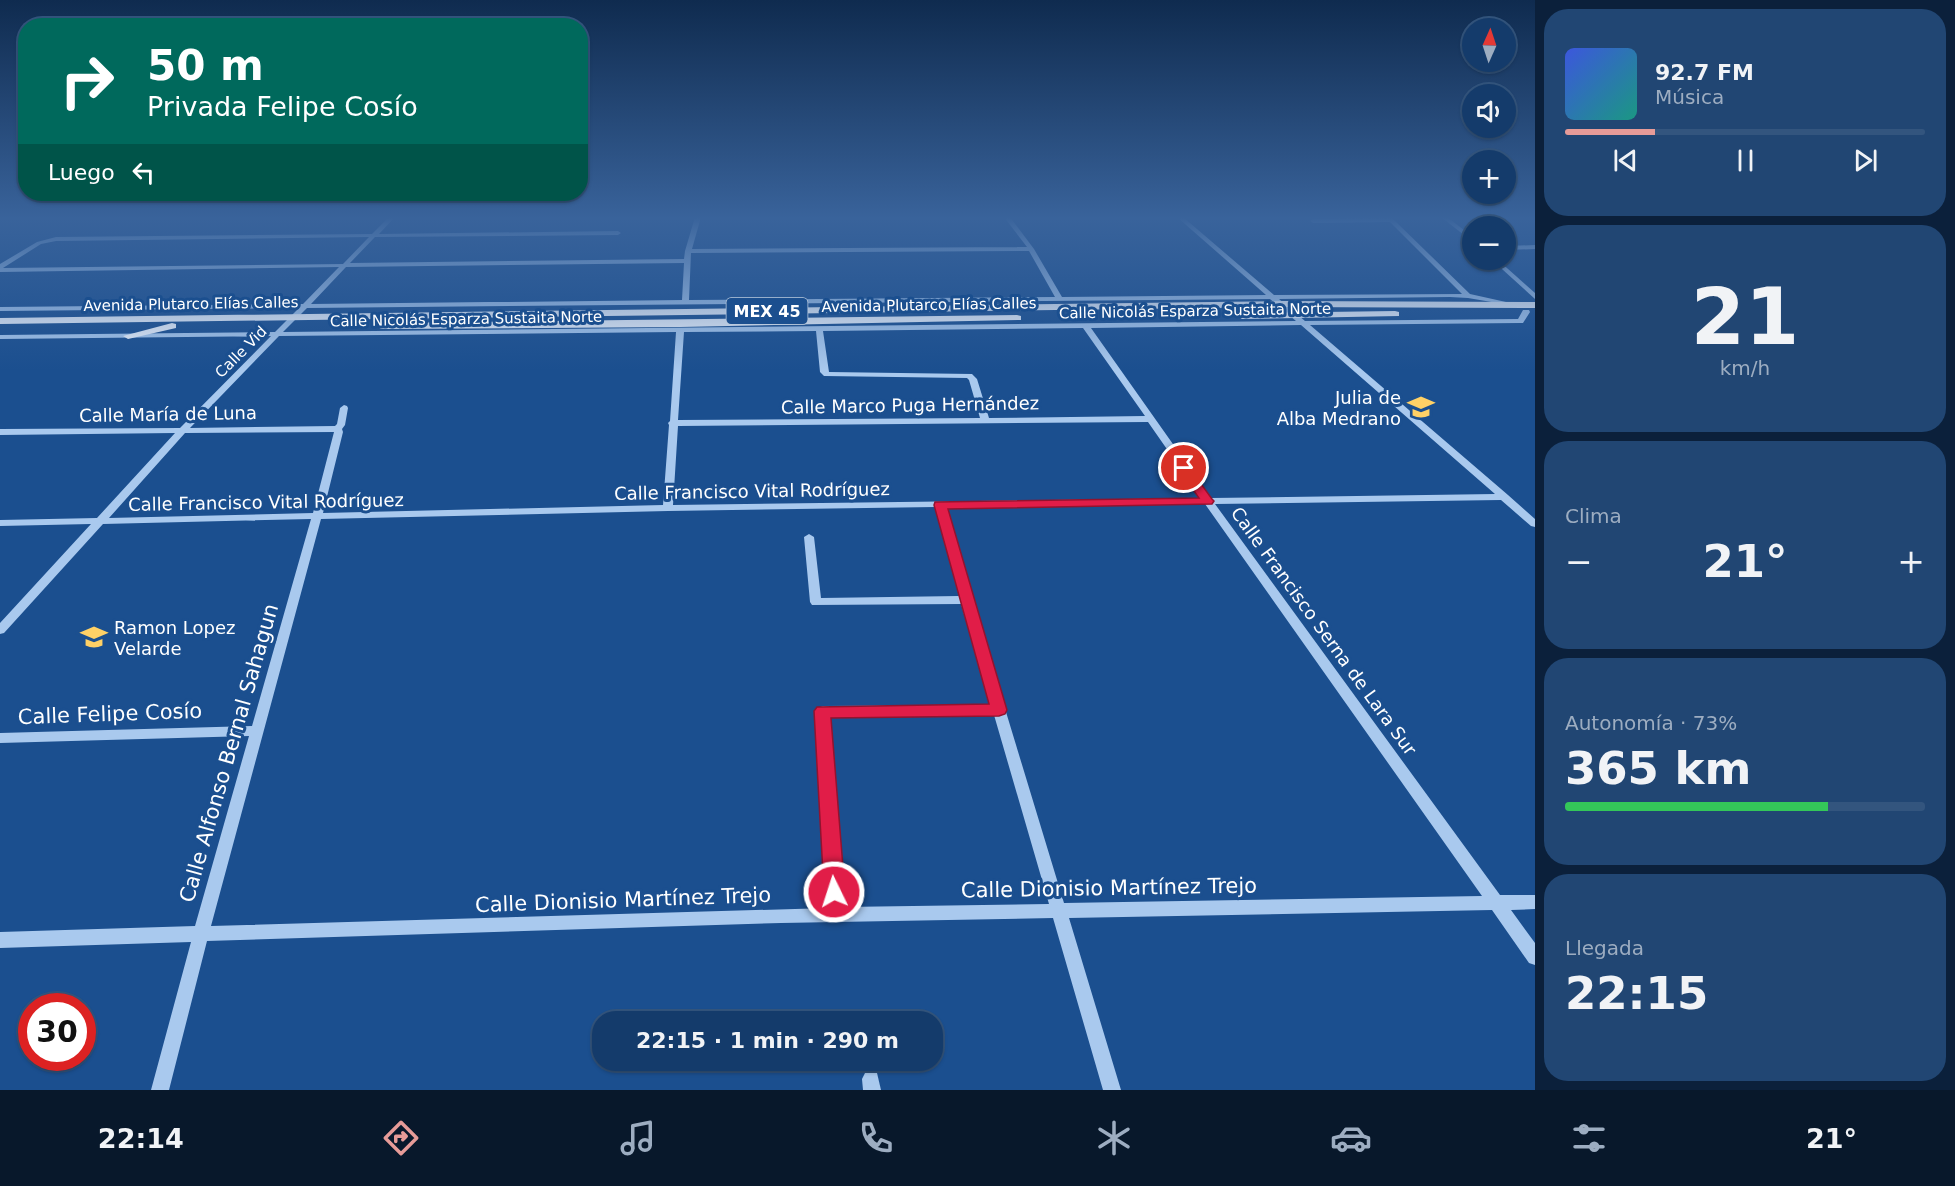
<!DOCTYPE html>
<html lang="es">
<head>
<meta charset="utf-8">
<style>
  :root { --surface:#143b6b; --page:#214673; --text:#f1f3f6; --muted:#9dadc1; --line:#33557e; --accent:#e69b98 }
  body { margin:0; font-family:"DejaVu Sans",sans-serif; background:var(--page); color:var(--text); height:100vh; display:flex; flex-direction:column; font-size:22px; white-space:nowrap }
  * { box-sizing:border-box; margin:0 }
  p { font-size:20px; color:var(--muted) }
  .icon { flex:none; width:33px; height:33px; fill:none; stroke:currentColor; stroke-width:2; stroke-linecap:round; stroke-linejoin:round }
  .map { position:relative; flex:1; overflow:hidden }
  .panel { display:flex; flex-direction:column; gap:9px; padding:9px; background:#0b203b; width:420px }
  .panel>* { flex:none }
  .top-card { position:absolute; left:18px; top:18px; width:570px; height:183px; border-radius:24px; box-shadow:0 2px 4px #0004,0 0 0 2px var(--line); background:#00695c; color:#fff; overflow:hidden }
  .needle { width:39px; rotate:3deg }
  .controls { position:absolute; left:1462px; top:18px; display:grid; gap:12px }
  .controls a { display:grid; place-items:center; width:54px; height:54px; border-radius:50%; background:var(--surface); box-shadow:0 2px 4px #0004,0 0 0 2px var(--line); font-size:30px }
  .speed { position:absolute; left:18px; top:993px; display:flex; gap:12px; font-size:30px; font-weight:700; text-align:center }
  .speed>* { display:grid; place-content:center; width:78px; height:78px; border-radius:50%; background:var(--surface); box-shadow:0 2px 4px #0004,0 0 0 2px var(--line); line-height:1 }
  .speed .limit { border:9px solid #d22; background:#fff; color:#111 }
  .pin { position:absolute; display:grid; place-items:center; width:51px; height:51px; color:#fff; margin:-26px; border:3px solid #fff; border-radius:50%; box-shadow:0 2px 6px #0007 }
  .me { position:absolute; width:66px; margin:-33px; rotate:356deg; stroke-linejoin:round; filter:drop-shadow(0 0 4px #0008) }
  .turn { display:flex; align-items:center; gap:21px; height:126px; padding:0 30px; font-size:27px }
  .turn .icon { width:78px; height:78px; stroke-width:2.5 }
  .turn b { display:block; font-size:42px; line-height:51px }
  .then { display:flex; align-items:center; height:57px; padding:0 30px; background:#0003; gap:12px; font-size:22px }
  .big { font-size:45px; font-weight:800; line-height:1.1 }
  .panel .card { flex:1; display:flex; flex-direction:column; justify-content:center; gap:9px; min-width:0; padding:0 21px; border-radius:24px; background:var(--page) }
  .panel .dial { align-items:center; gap:0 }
  .dial b { font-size:78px; line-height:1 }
  .song { display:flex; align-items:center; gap:18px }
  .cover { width:72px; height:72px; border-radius:9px; background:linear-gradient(135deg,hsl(230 70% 55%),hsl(170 70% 35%)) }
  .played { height:6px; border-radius:3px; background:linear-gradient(90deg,var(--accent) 25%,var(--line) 25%) }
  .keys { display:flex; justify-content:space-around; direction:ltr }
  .heat { display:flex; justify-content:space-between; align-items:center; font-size:33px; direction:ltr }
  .charge { height:9px; border-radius:4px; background:linear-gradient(90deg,#34c759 73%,var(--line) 0) }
  .trip { position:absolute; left:592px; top:1011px; width:351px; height:60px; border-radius:24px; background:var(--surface); box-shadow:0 2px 4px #0004,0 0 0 2px var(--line); font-weight:800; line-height:60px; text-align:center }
  .tabs { display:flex; height:96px; justify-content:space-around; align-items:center; background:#08182b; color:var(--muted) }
  .tabs .icon { width:42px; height:42px }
  .tabs .on { color:var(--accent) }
  .tabs b { font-size:27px; color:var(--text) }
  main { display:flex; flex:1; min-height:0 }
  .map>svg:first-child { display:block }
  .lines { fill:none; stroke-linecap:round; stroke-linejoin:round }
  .minor { fill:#a9c9ee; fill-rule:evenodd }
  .major { fill:#f0f6ff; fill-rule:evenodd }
  .route { fill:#e11d48; stroke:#92132f; stroke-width:1.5 }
  .labels { text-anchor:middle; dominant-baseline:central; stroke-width:6; stroke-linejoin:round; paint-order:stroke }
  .far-street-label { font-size:15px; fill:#fff; stroke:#1b4f8f }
  .shield { fill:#1b4f8f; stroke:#bbcadd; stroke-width:1.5 }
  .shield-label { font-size:16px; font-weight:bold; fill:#fff }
  .poi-label { font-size:18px; fill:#fff; stroke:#1b4f8f; text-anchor:end }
  .street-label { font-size:18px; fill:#fff; stroke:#1b4f8f }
  .near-street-label { font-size:21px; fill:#fff; stroke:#1b4f8f }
</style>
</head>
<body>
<main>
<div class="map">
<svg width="1535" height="1090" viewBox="0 0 1535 1090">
  <rect width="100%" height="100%" fill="#1b4f8f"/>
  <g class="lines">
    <g class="minor">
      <path d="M389 217H395L379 234 618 231 621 233 618 235 375 237 350 263 684 259 685 251 695 217H701L692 249 1027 247 1004 217H1010L1034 249 1062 297 1266 295 1177 217H1183L1274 295 1462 294 1390 222 1313 223 1310 221 1313 219 1391 217 1470 294 1515 304V306L1468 298 1450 297 1279 299 1305 321 1518 319 1523 310H1529L1530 312 1523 323H1520L1310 325 1508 495 1535 519V527L1531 526 1501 500 1215 504 1500 895H1535V909L1511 910 1535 943V965L1529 963 1492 910 1069 918 1121 1090H1103L1053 918 781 923 207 941 169 1090H151L191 942 0 948V932L195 926 249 736 0 743V733L252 726 311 519 103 524 4 633 0 634V623L91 524 0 526V520L97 518 175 433 0 435V429L180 428 271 336 0 339V335L275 332 299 308 0 311V307L303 304 339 267 0 272V264L37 242 56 237 372 234ZM369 237 343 264 3 268 41 244 56 241ZM1029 251 1055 297 689 300 691 253ZM684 263 682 300 311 304 346 267ZM1270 299 1296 321 283 332 307 308ZM1301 325 1495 494 1211 498 1091 328ZM1083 328 1145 416 989 418 977 379 972 374 829 372 823 331ZM816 331 820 372 824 376 967 378 969 380 980 418 678 420 684 332ZM676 332 670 421 668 423 669 425 663 505 323 513 343 432 342 429 345 425 348 408 347 406 344 405 340 408 337 424 335 426 190 428 279 336ZM1148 422 1201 498 673 505 678 426ZM334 432 313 513 109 518 185 433ZM1205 504 1482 896 1064 903 972 600 946 507ZM936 507 959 596 821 598 814 537 809 534 804 537 810 602 812 605 961 604 991 705 823 706 818 708 817 711 828 908 211 926 321 519 668 511ZM994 715 1049 904 843 907 830 716Z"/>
      <path d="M1441 217H1447L1473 237V242Z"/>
      <path d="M1535 245V249L1506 250V246Z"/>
      <path d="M1492 260H1498L1535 293V299Z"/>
      <path d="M871 1070 877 1073 881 1090H863L862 1079 865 1073Z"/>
    </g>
    <g class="major">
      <path d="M1283 301 1535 302V308L1283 307 0 324V318Z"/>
      <path d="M1395 311 1399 312V316L1242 319 1237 316 1242 313Z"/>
      <path d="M1017 315 1021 316V320L680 327 381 329 376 326 381 323Z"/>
      <path d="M172 323 176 324V328L128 339 123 336Z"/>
    </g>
  </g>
  <linearGradient id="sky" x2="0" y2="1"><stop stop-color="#0f2b4f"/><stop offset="0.59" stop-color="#39639b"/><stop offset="1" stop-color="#39639b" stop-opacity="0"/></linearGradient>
  <rect width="1535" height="370" fill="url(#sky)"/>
  <path class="route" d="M1184 465 1188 466 1212 499 1214 501 1212 504 948 509 1007 710 1005 714 999 716 831 718 845 892 842 899 834 901 827 899 824 892 814 711 817 707 989 704 934 505 935 502 1199 498 1178 468Z"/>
  <defs>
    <symbol id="school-bare" viewBox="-9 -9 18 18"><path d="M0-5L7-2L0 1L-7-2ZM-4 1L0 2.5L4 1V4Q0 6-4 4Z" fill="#ffd166" stroke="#1b4f8f" stroke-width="2.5" paint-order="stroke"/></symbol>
  </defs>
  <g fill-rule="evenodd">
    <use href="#school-bare" x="1402" y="388" width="38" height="38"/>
    <use href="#school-bare" x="75" y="618" width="38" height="38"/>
  </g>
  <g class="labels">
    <g class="far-street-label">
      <text transform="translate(191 304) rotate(-1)">Avenida Plutarco Elías Calles</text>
      <text transform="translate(929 305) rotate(-1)">Avenida Plutarco Elías Calles</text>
      <text transform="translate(1195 311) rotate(-1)">Calle Nicolás Esparza Sustaita Norte</text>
      <text transform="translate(466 319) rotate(-1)">Calle Nicolás Esparza Sustaita Norte</text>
      <text transform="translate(241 352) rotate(-45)">Calle Vid</text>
    </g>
    <rect class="shield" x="726.5" y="298" width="81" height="26" rx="4.5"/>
    <g class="shield-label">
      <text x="767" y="311">MEX 45</text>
    </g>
    <g class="poi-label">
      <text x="1401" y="397">Julia de<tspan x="1401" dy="21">Alba Medrano</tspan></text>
      <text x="114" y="627" text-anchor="start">Ramon Lopez<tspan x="114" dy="21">Velarde</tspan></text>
    </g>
    <g class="street-label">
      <text transform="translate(910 405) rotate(-1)">Calle Marco Puga Hernández</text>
      <text transform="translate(168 414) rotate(-1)">Calle María de Luna</text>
      <text transform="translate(752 491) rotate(-1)">Calle Francisco Vital Rodríguez</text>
      <text transform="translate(266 502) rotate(-1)">Calle Francisco Vital Rodríguez</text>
      <text transform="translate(1324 631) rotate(54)">Calle Francisco Serna de Lara Sur</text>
    </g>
    <g class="near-street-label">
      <text transform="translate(110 714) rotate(-2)">Calle Felipe Cosío</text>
      <text transform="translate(229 753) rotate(-74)">Calle Alfonso Bernal Sahagun</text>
      <text transform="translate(1109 888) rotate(-1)">Calle Dionisio Martínez Trejo</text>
      <text transform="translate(623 900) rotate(-2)">Calle Dionisio Martínez Trejo</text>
    </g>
  </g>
</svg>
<div class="controls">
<a><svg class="needle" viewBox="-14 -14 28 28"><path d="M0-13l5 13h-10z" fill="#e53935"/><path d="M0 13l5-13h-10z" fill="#9dadc1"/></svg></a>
<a><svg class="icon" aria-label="sound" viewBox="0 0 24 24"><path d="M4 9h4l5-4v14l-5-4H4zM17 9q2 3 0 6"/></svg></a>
<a>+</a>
<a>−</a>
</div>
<div class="speed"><div class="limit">30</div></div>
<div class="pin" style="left:1184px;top:468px;background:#d93025"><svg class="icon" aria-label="arrive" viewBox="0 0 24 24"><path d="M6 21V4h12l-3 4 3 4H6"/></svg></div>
<svg class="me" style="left:834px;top:892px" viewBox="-20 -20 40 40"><circle r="17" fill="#e11d48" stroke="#fff" stroke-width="3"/><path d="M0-11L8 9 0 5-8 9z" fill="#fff"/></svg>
<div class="trip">22:15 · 1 min · 290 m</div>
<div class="top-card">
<div class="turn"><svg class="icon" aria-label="right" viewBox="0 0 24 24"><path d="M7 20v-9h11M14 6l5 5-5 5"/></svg><div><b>50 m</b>Privada Felipe Cosío</div></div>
<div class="then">Luego<svg class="icon" aria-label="left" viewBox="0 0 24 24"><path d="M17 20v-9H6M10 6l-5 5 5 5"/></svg></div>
</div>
</div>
<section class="panel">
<div class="card">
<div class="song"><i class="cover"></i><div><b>92.7 FM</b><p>Música</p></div></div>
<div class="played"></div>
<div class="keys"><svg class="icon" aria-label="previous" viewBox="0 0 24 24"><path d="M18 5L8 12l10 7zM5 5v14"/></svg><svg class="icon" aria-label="pause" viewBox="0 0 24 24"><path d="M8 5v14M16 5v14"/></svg><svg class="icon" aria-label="next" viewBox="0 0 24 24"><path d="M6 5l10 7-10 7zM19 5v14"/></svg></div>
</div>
<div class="card dial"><b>21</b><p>km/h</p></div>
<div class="card"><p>Clima</p>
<div class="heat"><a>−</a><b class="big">21°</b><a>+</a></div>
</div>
<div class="card"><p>Autonomía · 73%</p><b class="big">365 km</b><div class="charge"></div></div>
<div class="card"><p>Llegada</p><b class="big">22:15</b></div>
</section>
</main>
<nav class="tabs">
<b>22:14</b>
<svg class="icon on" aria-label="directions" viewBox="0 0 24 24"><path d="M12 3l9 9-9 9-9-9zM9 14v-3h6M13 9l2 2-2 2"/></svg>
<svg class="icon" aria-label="music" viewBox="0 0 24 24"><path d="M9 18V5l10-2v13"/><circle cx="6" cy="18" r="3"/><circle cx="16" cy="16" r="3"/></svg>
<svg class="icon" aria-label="phone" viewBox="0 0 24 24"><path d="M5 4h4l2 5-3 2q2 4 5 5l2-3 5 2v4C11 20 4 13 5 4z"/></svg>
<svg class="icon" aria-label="climate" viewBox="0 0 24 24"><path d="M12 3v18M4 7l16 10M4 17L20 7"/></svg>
<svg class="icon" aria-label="car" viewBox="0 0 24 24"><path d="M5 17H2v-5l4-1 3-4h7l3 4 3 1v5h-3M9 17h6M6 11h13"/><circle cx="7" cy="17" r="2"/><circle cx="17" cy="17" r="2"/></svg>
<svg class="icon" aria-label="filters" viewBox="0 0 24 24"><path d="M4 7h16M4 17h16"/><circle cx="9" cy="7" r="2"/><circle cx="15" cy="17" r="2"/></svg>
<b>21°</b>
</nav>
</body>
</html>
